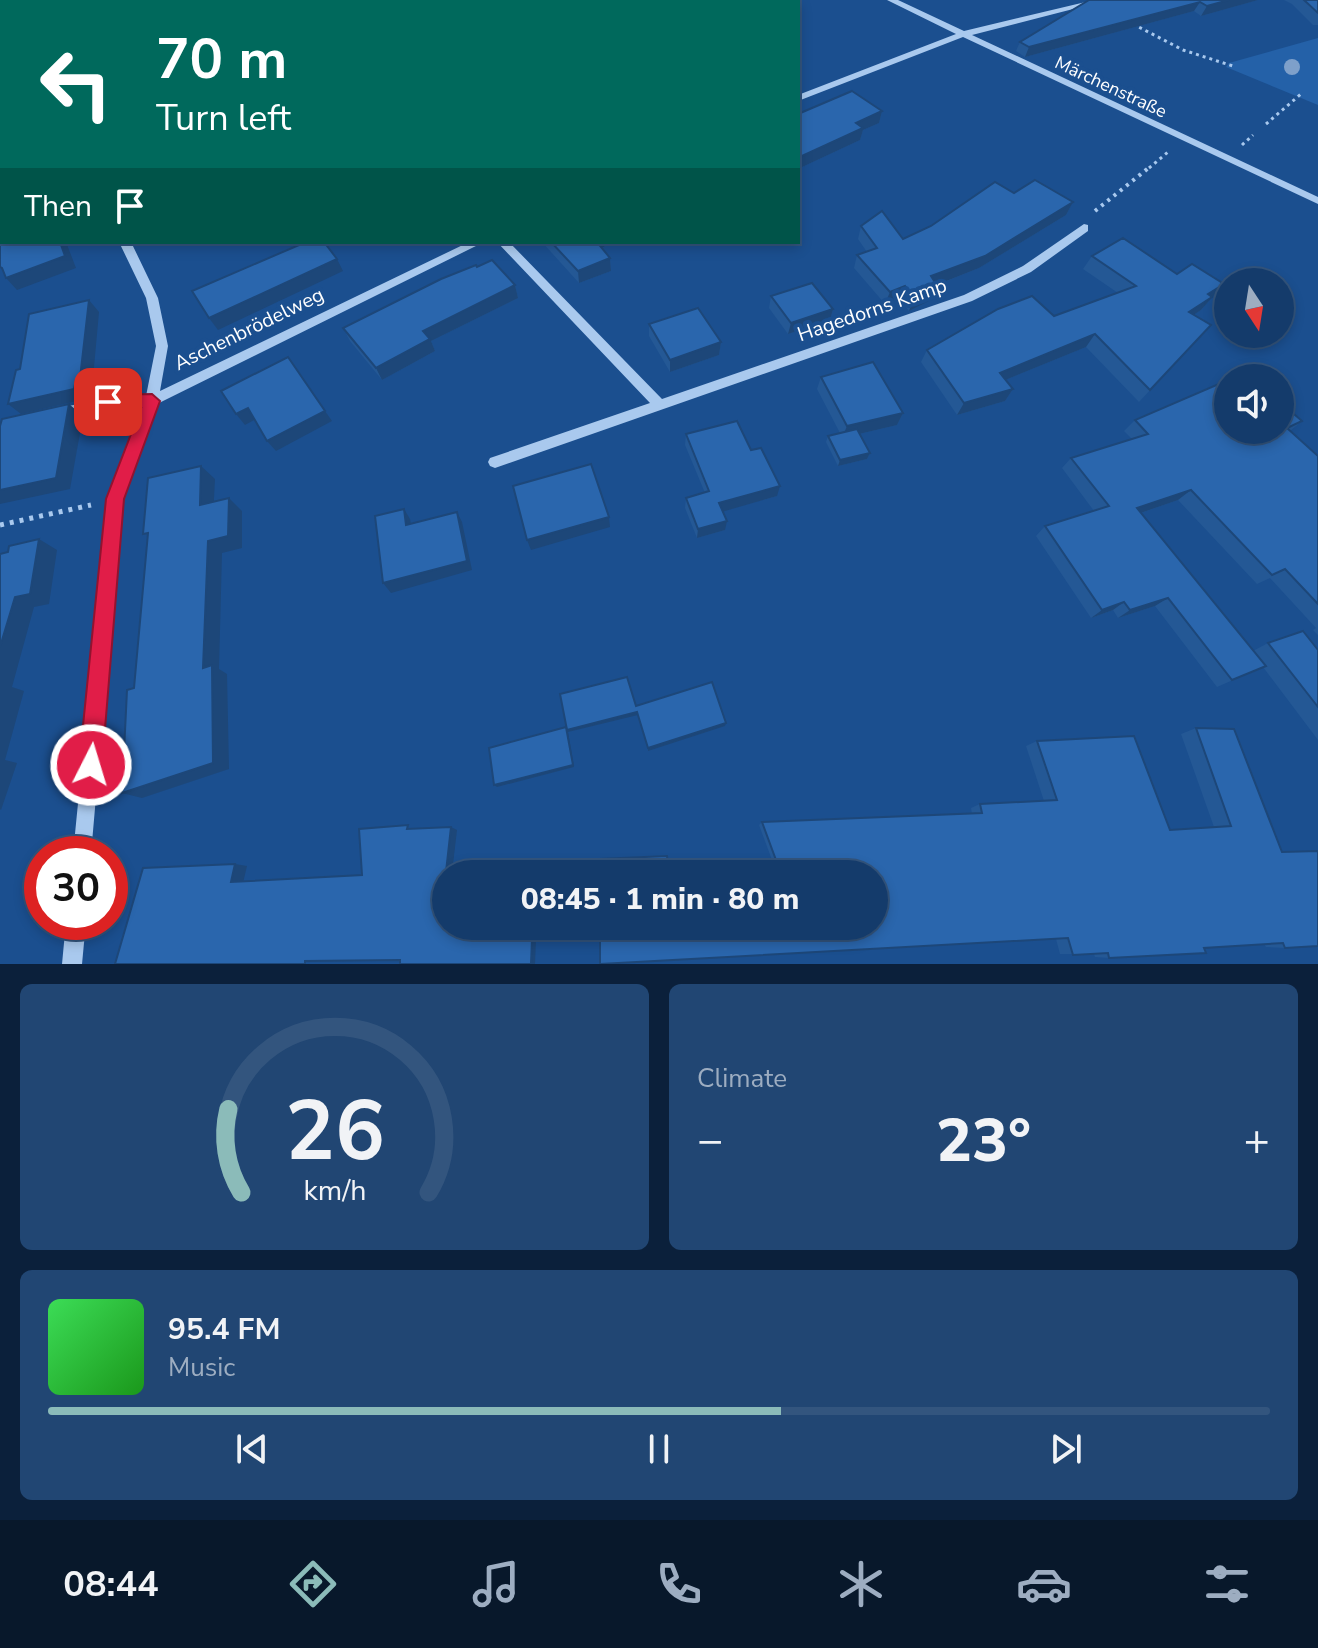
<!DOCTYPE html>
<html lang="en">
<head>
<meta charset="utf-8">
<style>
  :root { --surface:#143b6b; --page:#214673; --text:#f1f3f6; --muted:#9dadc1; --line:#33557e; --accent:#8bbbb9 }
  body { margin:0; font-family:"Nunito Sans",sans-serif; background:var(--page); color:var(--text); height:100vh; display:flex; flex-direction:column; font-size:30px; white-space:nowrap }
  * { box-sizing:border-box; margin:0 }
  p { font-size:26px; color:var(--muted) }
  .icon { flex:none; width:44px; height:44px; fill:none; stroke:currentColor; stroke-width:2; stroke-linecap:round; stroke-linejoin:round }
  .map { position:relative; height:964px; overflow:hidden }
  .panel { display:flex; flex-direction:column; gap:20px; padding:20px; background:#0b203b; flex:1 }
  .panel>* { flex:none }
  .top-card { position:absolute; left:0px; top:0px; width:800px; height:244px; box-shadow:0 4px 12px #0003,0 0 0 2px var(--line); background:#00695c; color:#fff; overflow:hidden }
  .needle { width:52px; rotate:168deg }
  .fabs { position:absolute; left:1214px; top:268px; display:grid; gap:16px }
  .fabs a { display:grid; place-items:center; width:80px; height:80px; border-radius:50%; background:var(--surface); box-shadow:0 4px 12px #0003,0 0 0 2px var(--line); font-size:40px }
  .speed { position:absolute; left:24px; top:836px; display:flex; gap:16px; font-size:40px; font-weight:700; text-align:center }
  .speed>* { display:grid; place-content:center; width:104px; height:104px; border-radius:50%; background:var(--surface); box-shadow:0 4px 12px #0003,0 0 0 2px var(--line); line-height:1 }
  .speed .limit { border:12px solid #d22; background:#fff; color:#111 }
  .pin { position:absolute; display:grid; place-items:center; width:68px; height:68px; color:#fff; margin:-34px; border-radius:16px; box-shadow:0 4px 12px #0006 }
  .me { position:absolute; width:88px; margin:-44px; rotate:5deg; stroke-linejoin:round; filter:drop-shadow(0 0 6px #0008) }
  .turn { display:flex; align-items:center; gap:28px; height:168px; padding:0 24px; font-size:36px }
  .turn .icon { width:104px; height:104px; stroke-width:2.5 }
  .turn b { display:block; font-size:56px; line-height:68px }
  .then { display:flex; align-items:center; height:76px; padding:0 24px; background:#0003; gap:16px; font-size:30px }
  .big { font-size:60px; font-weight:800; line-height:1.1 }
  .panel .card { flex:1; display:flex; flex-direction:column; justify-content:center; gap:12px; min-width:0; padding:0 28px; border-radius:12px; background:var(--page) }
  .panel .dial { align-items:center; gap:0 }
  .dial svg { height:208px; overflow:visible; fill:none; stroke:var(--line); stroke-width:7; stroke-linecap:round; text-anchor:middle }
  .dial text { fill:var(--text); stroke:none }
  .song { display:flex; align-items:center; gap:24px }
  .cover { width:96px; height:96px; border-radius:12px; background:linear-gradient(135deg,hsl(130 70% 55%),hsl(120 70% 35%)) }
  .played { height:8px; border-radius:4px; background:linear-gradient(90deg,var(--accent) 60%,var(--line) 60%) }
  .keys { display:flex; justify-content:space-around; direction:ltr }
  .heat { display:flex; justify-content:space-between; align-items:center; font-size:44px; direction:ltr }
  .panel .tiles { flex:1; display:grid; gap:20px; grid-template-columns:1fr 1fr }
  .card:last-child { grid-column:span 2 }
  .trip { position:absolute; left:432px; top:860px; width:456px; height:80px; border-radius:40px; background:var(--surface); box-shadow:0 4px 12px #0003,0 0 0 2px var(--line); font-weight:800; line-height:80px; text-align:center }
  .tabs { display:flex; height:128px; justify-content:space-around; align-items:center; background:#08182b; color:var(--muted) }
  .tabs .icon { width:56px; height:56px }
  .tabs .active { color:var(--accent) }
  .tabs b { font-size:36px; color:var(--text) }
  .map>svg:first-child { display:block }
  .green { fill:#2461a8 }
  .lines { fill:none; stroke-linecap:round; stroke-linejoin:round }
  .path-far2 { stroke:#a9c9ee; stroke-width:3; stroke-dasharray:3 4; stroke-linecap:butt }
  .path-far1 { stroke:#a9c9ee; stroke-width:4; stroke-dasharray:3 5; stroke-linecap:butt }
  .path { stroke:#a9c9ee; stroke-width:5; stroke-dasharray:4 6; stroke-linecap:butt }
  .minor { fill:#a9c9ee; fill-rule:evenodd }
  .tram { stroke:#fff; stroke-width:2 }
  .tree { fill:#7ea0ca }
  .wall { fill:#245895 }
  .shaded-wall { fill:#1d4779 }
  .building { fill:#2a66ad; stroke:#1d4779; stroke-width:2 }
  .route { fill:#e11d48; stroke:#92132f; stroke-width:2 }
  .labels { text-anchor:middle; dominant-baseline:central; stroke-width:8; stroke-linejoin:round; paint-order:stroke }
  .far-street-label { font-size:18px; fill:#fff; stroke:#1b4f8f }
  .street-label { font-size:20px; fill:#fff; stroke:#1b4f8f }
</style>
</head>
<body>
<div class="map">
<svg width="1318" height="964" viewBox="0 0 1318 964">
  <rect width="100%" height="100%" fill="#1b4f8f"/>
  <path class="green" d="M1318 38V105L1226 67 1229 63Z"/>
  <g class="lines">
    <g class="path-far2">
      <path d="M36 2 44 0"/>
      <path d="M1133 24 1183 50 1236 67"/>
      <path d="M0 37 2 42"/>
      <path d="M1266 124 1301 94"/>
      <path d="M1242 145 1253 135"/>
      <path d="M1149 168 1168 152"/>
    </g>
    <path class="path-far1" d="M1095 211 1151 166"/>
    <path class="path" d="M0 525 91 505"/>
    <g class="minor">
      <path d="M534 0H543L545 2H536Z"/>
      <path d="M887 0H898L964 31 1094 0H1108L972 35 1318 197V204L963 37 798 101V95L956 34Z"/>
      <path d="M1084 224 1088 225V231L1031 272 972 301 495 468 490 466 488 462 490 458 650 403 497 242H509L662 399 964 295 1023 266Z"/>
      <path d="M119 242H131L158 298 168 346 160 391 469 242H484L157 404 122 499 91 854H73L108 499 143 406 108 407 56 419 49 414 56 409 108 397 146 396 156 346 146 298Z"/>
      <path d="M66 922H86L82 964H62Z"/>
    </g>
    <path class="tram" d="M3 2 11 0"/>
  </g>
  <circle class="tree" cx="1292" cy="67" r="8"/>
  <g class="wall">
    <path d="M1089 0H1258L1201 16 1194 11 1025 57 1016 51 1020 42Z"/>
    <path d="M1284 0H1318V25H1313L1292 4Z"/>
    <path d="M882 111 879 123 863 130 860 140 800 168 798 166V114Z"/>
    <path d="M1014 193 1073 202 1066 215 979 268 937 285 933 299 909 311 900 299 885 304 854 268 857 255 867 252 858 239 861 226 903 239Z"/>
    <path d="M542 242H614L602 248 610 258 611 271 579 283Z"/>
    <path d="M1092 256 1224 284 1201 310 1193 315 1211 325 1139 402 1086 347 1005 380 1013 389 1005 401 957 415 921 362 927 350 1054 316 1118 293 1083 269Z"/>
    <path d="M477 267 515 285 518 298 431 341 435 351 382 380 350 341 343 328Z"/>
    <path d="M771 296 833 309 830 320 788 334 769 308Z"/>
    <path d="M649 324 721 342 719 355 670 372 649 336Z"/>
    <path d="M821 377 903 413 897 425 859 434 870 453 867 459 838 466 826 442 828 436 840 433 817 389Z"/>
    <path d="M1135 420 1302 421 1290 431 1318 456V635L1313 630 1316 628 1270 578 1257 584 1178 500 1141 513 1253 651 1268 643 1318 650V740L1263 667 1217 687 1155 606 1118 618 1113 610 1091 618 1036 536 1045 526 1094 511 1062 468 1071 458 1132 439 1124 431Z"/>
    <path d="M686 434 751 450 777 496 723 511 725 530 697 538 685 508 686 498 705 493 685 445Z"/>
    <path d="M1196 728 1285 948 1266 947 1264 944 1204 948 1109 958 1095 957 1094 954H1060L1056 939 668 866 772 860 759 825 762 822 972 814 971 808 980 804 1044 801 1026 746 1037 741 1170 830 1214 827 1181 734Z"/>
  </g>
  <g class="shaded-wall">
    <path d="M473 0H512L506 2H467Z"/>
    <path d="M1229 0H1258L1201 16 1207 6Z"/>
    <path d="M1200 2 1194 11 1025 57 1029 47Z"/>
    <path d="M882 111 879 123 863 130 860 140 800 168 802 156 856 123Z"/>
    <path d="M1073 202 1066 215 979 268 926 289 931 276Z"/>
    <path d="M60 242H66L76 268 17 290 6 278Z"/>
    <path d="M594 242H614L595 251Z"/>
    <path d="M610 258 611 271 579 283 578 271Z"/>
    <path d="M337 259 343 271 218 330 209 318Z"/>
    <path d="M1224 284 1201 310 1178 325 1189 312 1208 294Z"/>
    <path d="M515 285 518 298 431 341 435 351 382 380 376 368 423 331Z"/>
    <path d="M905 286 900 299 885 304 890 292Z"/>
    <path d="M938 287 933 299 909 311 914 298Z"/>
    <path d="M89 300 99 312 92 389 87 390 85 399 21 414 8 404Z"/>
    <path d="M833 309 830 320 788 334 791 323Z"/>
    <path d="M1095 334 1086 347 993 385 1000 373Z"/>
    <path d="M721 342 719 355 670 372V360Z"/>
    <path d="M1013 389 1005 401 957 415 964 403Z"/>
    <path d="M69 404 83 416 70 489 0 504V490Z"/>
    <path d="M248 408 256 419 245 425 236 414Z"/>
    <path d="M325 411 332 421 276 451 267 441Z"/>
    <path d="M903 413 897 425 842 438 847 426Z"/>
    <path d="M870 453 867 459 838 466 840 460Z"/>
    <path d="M201 466 215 479 213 518 200 505Z"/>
    <path d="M780 486 777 496 718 513 719 503Z"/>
    <path d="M1191 490 1178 500 1126 518 1137 508Z"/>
    <path d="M229 498 242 511V548L222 553 219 669 227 674 229 769 142 798 122 793 208 541Z"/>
    <path d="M404 509 410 519 413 536 406 525Z"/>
    <path d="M457 512 462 522 472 570 391 593 383 583Z"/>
    <path d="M609 517 610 527 531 550 527 540Z"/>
    <path d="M727 521 725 530 697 538 698 529Z"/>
    <path d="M39 539 57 550 49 604 34 607 12 687 24 691 5 760 17 763 1 810 0 809V647L15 597Z"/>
    <path d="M1168 598 1155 606 1118 618 1130 610Z"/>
    <path d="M1124 602 1113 610 1091 618 1102 610Z"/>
    <path d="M637 712 638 715 568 732 574 767 497 787 494 785 566 727Z"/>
    <path d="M726 723 725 726 648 751V748Z"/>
    <path d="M451 827 457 830 452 873 446 872Z"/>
    <path d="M235 864 247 866 243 883 231 882Z"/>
    <path d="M535 867 539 868V874H535Z"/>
    <path d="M538 926H541V939H537Z"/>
    <path d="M532 939H536L535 964H531Z"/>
  </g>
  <g class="building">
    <path d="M129 0H322L324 2H121Z"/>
    <path d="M412 0H473L467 2H412L410 1Z"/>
    <path d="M1089 0H1229L1207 6 1200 2 1029 47 1020 42Z"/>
    <path d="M1304 0H1318V13Z"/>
    <path d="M0 89 2 94V242H60L65 256 6 278 2 268 0 267Z"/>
    <path d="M852 91 882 111 856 123 863 128 802 156 798 153V114Z"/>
    <path d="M1035 180 1073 202 985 256 931 276 938 287 914 298 905 286 890 292 857 255 877 248 861 226 882 211 903 239 931 226 995 182 1014 193Z"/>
    <path d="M1123 238 1177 274 1192 264 1224 284 1208 294 1212 297 1189 312 1211 325 1150 390 1095 334 1000 373 1013 389 964 403 927 350 998 309 1032 296 1054 316 1136 286 1092 256Z"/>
    <path d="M306 242H324L337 259 209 318 192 291Z"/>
    <path d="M551 242H597L610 258 578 271Z"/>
    <path d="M492 260 515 285 423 331 430 339 376 368 343 328 441 279 476 265 477 267Z"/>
    <path d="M812 283 833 309 791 323 771 296Z"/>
    <path d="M89 300 80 378 76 379 74 389 8 404 16 370 20 369 29 314Z"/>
    <path d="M698 308 721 342 670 360 649 324Z"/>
    <path d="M288 357 325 411 267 441 248 408 236 414 221 391Z"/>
    <path d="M873 362 903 413 847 426 821 377Z"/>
    <path d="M1246 373 1253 378H1234Z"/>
    <path d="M1228 380V430H1280V402L1302 421 1287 428 1318 456V604L1285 569 1272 575 1191 490 1137 508 1266 666 1232 680 1168 598 1130 610 1124 602 1102 610 1045 526 1109 506 1071 458 1148 434 1135 420Z"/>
    <path d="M69 404 56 478 0 490V426L2 419Z"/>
    <path d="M737 421 751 450 761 448 780 486 719 503 727 521 698 529 686 498 709 491 686 434Z"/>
    <path d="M857 429 870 453 840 460 828 436Z"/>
    <path d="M591 464 609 517 527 540 513 486Z"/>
    <path d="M201 466 200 505 229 498 228 536 208 541 203 668 212 665 213 763 122 793 127 690 134 688 148 533 143 534 148 478Z"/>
    <path d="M404 509 406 525 457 512 467 561 383 583 375 516Z"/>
    <path d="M39 539 30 594 15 597 0 647V554L8 552 9 546Z"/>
    <path d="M1303 631 1318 650V707L1268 643Z"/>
    <path d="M627 677 636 706 712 682 726 723 648 748 637 712 567 730 560 694Z"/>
    <path d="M566 727 573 765 494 785 489 748Z"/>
    <path d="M1196 728 1234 729 1282 852 1318 851V946L1285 948 1283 943 1204 948 1206 953 1109 958 1108 953 1073 955 1068 938 600 964V926H874V874H600V859L667 856 668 866 776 860 762 822 982 813 980 804 1057 800 1037 741 1134 736 1170 830 1231 826Z"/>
    <path d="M408 825 407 829 451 827 446 872 535 867V874H446V926H538L537 939H532L531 964H400V960L305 961V964H115L143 868 235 864 231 882 362 875 359 829Z"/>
  </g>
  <path class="route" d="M152 394 160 401 124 499 102 765 99 773 91 777 83 773 79 765 106 499 141 408H108L99 402 108 395Z"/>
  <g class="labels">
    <g class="far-street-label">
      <text transform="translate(1111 87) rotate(25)">Märchenstraße</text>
    </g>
    <g class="street-label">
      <text transform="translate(872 310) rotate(-19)">Hagedorns Kamp</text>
      <text transform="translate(249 329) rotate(-26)">Aschenbrödelweg</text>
    </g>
  </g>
</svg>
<div class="fabs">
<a><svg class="needle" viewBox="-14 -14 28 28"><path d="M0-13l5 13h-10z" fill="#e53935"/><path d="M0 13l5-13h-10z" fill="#9dadc1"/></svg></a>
<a><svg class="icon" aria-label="sound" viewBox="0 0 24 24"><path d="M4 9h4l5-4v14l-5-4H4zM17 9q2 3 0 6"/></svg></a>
</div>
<div class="speed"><div class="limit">30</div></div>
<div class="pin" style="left:108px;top:402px;background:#d93025"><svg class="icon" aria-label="arrive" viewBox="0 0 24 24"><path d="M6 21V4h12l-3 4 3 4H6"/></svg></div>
<svg class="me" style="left:91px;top:765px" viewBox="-20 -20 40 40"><circle r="17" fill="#e11d48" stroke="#fff" stroke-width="3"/><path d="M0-11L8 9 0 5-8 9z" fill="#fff"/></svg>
<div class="trip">08:45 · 1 min · 80 m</div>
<div class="top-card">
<div class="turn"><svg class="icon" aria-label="left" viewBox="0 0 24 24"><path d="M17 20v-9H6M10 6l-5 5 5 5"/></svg><div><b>70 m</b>Turn left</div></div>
<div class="then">Then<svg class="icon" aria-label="arrive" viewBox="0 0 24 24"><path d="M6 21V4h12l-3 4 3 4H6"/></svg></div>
</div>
</div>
<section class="panel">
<div class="tiles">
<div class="card dial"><svg viewBox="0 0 100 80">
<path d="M14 69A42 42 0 1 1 86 69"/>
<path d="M14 69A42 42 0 0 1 9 37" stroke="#8bbbb9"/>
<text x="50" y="56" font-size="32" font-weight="700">26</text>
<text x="50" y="72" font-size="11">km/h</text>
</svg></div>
<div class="card"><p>Climate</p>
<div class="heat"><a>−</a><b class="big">23°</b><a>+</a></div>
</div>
<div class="card">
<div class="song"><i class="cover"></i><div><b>95.4 FM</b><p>Music</p></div></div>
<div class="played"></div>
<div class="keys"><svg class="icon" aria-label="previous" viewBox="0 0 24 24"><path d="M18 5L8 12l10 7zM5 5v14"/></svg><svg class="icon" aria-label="pause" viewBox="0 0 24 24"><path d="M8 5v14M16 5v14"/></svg><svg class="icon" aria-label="next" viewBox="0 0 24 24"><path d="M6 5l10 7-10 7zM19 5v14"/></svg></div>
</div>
</div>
</section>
<nav class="tabs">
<b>08:44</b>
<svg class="icon active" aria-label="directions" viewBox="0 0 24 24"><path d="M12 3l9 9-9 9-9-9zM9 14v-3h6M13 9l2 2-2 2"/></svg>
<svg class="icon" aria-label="music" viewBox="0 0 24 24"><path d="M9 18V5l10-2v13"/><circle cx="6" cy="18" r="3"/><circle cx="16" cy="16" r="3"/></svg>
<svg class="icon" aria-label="phone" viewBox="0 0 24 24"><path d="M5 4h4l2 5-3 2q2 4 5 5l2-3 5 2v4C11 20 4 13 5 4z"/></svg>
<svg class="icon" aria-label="climate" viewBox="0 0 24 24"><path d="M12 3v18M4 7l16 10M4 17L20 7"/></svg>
<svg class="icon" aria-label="car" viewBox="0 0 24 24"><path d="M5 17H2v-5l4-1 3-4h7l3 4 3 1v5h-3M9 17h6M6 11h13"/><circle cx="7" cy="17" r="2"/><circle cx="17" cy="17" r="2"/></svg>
<svg class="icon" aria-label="filters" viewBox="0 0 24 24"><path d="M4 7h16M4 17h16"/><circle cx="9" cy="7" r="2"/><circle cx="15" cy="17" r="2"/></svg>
</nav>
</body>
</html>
